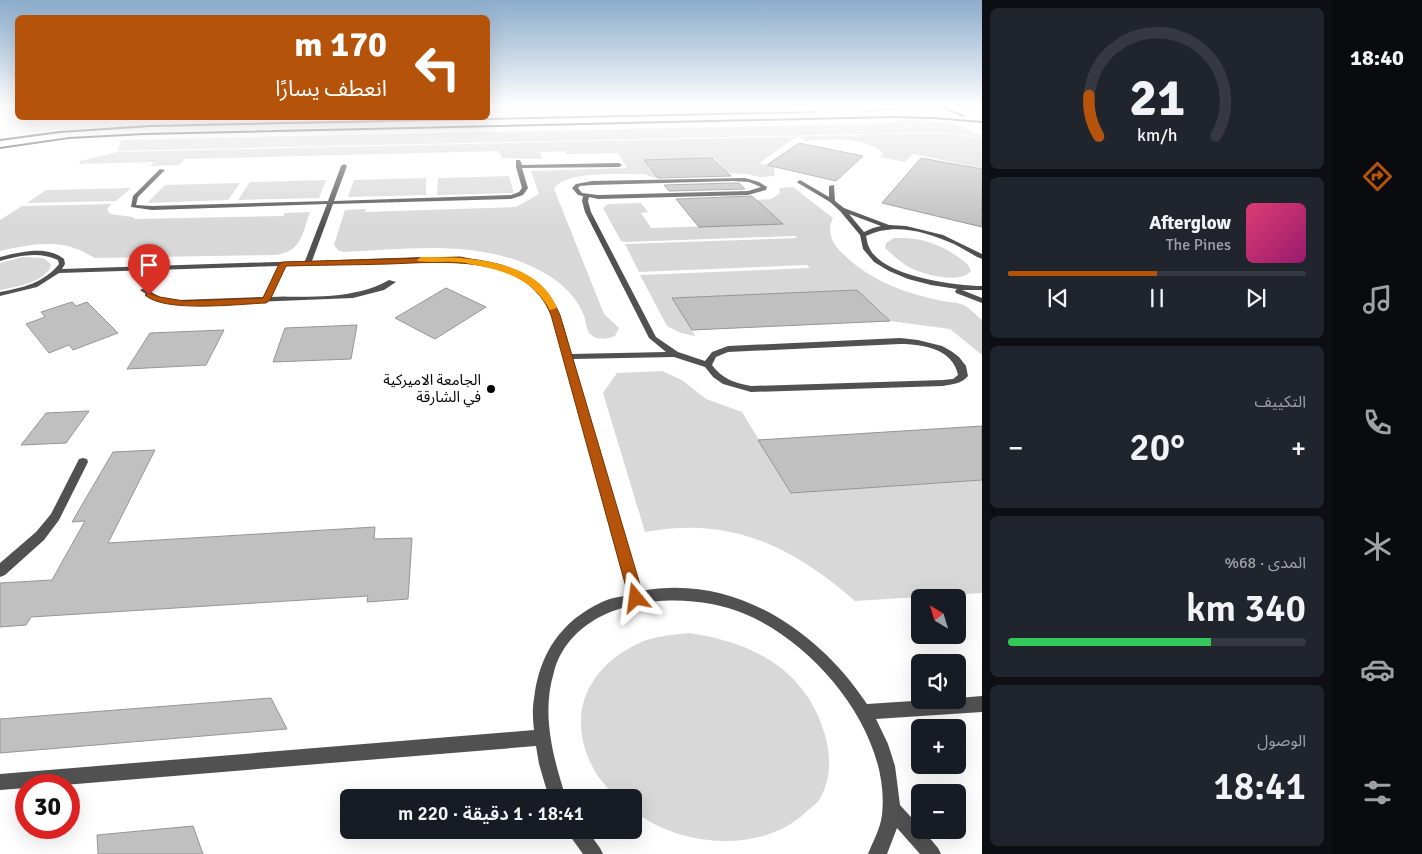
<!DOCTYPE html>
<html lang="ar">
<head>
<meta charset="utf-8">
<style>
  :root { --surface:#171b24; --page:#20242c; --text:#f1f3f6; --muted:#9ea1a6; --line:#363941; --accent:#b45309 }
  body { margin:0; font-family:Signika,"Noto Sans Arabic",sans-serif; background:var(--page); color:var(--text); direction:rtl; height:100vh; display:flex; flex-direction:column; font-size:19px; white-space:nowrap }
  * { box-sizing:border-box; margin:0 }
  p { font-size:16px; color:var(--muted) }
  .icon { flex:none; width:28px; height:28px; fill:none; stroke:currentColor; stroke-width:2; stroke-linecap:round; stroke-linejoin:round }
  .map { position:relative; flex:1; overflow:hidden; direction:ltr }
  .drawer { display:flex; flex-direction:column; gap:8px; padding:8px; background:#0d0f14; width:350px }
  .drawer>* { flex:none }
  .hud { position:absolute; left:15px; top:15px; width:475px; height:105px; border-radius:8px; box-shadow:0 5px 20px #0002; direction:rtl; background:#b45309; color:#fff; overflow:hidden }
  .needle { width:32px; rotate:322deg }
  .tools { position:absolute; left:911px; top:589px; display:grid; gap:10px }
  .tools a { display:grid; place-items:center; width:55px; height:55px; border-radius:8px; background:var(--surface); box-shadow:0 5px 20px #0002; font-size:25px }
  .speed { position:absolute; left:15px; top:774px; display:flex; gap:10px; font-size:25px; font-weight:700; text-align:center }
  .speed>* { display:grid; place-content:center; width:65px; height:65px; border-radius:50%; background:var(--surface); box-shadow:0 5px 20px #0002; line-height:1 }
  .speed .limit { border:8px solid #d22; background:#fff; color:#111 }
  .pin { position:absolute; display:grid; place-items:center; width:42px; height:42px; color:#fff; margin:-51px -21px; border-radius:50% 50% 50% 0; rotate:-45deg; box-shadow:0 0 5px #0007 }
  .pin .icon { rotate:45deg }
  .me { position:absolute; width:55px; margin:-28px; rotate:344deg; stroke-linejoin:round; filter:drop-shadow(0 0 4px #0008) }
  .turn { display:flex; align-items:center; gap:18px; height:105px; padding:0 20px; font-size:22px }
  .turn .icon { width:65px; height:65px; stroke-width:2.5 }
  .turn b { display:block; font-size:35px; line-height:42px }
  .big { font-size:38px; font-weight:600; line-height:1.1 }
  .drawer .tile { flex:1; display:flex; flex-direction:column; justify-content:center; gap:8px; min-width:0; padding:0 18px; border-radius:8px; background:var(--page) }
  .drawer .dial { align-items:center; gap:0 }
  .dial svg { height:130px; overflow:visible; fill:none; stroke:var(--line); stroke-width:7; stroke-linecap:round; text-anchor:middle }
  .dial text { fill:var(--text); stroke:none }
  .song { display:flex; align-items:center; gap:15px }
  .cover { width:60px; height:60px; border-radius:8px; background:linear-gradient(135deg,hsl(340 70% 55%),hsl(320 70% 35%)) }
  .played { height:5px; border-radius:2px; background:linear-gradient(90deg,var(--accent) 50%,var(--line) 50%) }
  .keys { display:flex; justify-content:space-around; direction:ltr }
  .heat { display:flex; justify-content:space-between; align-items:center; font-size:28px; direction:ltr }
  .charge { height:8px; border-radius:4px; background:linear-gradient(90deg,#34c759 68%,var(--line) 0) }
  .trip { position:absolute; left:340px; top:789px; width:302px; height:50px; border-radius:8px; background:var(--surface); box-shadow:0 5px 20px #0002; font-weight:600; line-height:50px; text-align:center; direction:rtl }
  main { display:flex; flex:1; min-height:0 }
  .tab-bar { display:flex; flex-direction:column; width:90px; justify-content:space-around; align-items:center; background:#090b0e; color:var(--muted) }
  .tab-bar .icon { width:35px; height:35px }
  .tab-bar .selected { color:var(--accent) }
  .tab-bar b { font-size:22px; color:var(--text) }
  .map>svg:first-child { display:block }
  .green { fill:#d8d8d8 }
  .building { fill:#c0c0c0; stroke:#959595 }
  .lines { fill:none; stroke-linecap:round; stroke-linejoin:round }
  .street { fill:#515151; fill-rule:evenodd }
  .secondary { fill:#1e1e1e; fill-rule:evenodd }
  .route { fill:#b45309; stroke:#753606 }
  .slow { fill:#f59e0b }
  .poi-dot { fill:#000; stroke:#fff; stroke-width:2 }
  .labels { text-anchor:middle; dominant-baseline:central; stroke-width:4.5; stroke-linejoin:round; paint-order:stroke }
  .poi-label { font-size:15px; fill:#000; stroke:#fff; text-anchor:end }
</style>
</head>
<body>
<main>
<nav class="tab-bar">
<b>18:40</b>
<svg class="icon selected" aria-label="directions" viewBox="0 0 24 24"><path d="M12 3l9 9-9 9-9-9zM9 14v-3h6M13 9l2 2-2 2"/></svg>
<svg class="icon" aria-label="music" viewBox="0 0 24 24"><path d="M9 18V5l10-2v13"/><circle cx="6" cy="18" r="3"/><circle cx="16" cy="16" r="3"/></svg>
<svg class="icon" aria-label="phone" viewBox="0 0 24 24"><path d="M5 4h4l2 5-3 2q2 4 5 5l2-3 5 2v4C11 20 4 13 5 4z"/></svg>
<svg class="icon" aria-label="climate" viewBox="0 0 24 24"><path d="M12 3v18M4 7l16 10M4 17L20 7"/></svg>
<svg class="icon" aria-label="car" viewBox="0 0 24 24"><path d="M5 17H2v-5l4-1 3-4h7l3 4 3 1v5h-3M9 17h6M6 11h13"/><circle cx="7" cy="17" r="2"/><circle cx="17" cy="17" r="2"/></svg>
<svg class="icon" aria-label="filters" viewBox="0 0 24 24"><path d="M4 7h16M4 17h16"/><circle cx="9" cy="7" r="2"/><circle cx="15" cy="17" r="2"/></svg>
</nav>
<section class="drawer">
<div class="tile dial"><svg viewBox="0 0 100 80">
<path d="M14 69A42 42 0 1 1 86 69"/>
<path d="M14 69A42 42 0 0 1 8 44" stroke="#b45309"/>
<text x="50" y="56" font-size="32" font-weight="700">21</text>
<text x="50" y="72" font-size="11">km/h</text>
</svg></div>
<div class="tile">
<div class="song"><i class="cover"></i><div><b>Afterglow</b><p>The Pines</p></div></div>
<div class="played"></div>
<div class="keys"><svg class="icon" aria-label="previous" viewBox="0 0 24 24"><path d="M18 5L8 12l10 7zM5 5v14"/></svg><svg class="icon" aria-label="pause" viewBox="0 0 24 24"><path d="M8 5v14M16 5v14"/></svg><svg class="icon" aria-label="next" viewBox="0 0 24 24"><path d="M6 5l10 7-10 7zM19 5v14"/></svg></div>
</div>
<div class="tile"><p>التكييف</p>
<div class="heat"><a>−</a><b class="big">20°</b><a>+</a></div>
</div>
<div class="tile"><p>المدى · 68%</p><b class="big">340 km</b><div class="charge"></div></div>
<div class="tile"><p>الوصول</p><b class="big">18:41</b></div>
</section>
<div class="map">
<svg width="982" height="854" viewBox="0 0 982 854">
  <rect width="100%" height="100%" fill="#fff"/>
  <g class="green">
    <path d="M904 120 953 123 982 136V138L943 132 117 151 122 140 895 123 896 121Z"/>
    <path d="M945 133 982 139V168L913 154 905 162 880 157 883 154 881 151C858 136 830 139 805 141L798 136 759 163 774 167 775 176 759 177 748 174 729 173 714 158 644 160 653 172 665 177 654 178 644 174C624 175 564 170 554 189L604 314 619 328 615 336C608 339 597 341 590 334 586 330 586 319 583 313 574 293 557 279 537 269 477 239 408 249 343 252L338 250 334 245 345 210 365 209V212L516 207 539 194 531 171 627 168 618 153 566 154 565 151 540 152 542 159 502 158 499 151 185 159 180 165 150 166 154 162 79 164 80 161 117 152Z"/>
    <path d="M509 176 514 193 437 195 438 178Z"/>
    <path d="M426 178V195L348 197 354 180Z"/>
    <path d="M326 180 319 198 238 200 250 182Z"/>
    <path d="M240 183 228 200 147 203 165 185Z"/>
    <path d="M793 187 833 218C826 231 832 243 842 253 868 279 901 292 938 300 945 302 953 302 961 304 968 306 976 315 982 320V355L950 329 890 321 856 290 673 298 695 336 681 333 667 326 640 275 810 268 807 265 639 272 625 244 797 238 795 236 625 242 621 241 603 208 608 204 641 203 648 212 641 213 651 228 782 224 757 200 771 199 780 193 779 188Z"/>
    <path d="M131 188 116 201 27 203 46 190Z"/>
    <path d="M111 204 107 209 110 214 133 217 135 219 283 216 285 213 310 212C302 234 302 251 276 255L95 258C88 255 82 250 74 248 51 240 23 246 0 251V220L22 206Z"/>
    <path d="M894 238C919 237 937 242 958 257 964 261 969 264 971 271 960 285 920 274 907 266 899 261 892 254 885 248L886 243Z"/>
    <path d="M23 257 43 258 51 264C47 282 16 287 0 290V263Z"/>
    <path d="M662 371 682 380 706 399 742 412 791 493 982 480V593L855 601C792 546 730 516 645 532L603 393 617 373Z"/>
    <path d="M689 633C752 642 806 669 825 735 831 756 831 777 821 797 818 803 810 808 805 813 761 854 679 847 634 811V798L616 797 614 796C609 789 602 782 597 775 565 722 582 671 637 644 653 636 671 635 689 633Z"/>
  </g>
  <g class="building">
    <path d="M799 143 863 156 836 181 767 165Z"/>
    <path d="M712 158 731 176 658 178 644 160Z"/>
    <path d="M921 158 982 169V227L882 203Z"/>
    <path d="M733 183H739L745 189 669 191 664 185Z"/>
    <path d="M752 196 783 224 699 227 676 199Z"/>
    <path d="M446 288 486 307 435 339 395 318Z"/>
    <path d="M857 290 890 321 692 330 672 298Z"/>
    <path d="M72 302 76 306 87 302 118 333 73 350 69 345 49 353 26 324 45 317 41 312Z"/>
    <path d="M357 325 351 359 273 362 285 328Z"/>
    <path d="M224 330 206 365 127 369 150 333Z"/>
    <path d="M89 411 66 443 21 445 46 413Z"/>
    <path d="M982 426V480L791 493 758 440Z"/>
    <path d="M155 450 108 543 375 527 374 539 412 538 408 599 367 602 368 596 31 617 26 625 0 627V583L52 580 85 521 72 522 113 452Z"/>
    <path d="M271 698 287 729 0 753V719Z"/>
    <path d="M193 826 203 854H98L97 835Z"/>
  </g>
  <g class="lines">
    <g class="street">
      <path d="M516 160H520L522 165 619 163 622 165 619 167 522 168 528 188 523 195 511 199 333 204 312 261C339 260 366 259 393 258 444 257 515 250 550 297 562 314 566 335 571 354L666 352 649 338 585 212 582 201 583 196 578 195 572 188 576 184 592 181 745 178 759 182 767 187 766 190 748 195 598 199 589 197 588 201 591 212 656 337 678 352 705 361 712 352 728 346 900 338 918 340 942 346 951 351 959 357 966 366 968 376C961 384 953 384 943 386L751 392 723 384 713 377 705 367 674 357 573 359 641 591C733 573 818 630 867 704L928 700H958V698L982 696V712L876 719 888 744 895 766 900 805 920 827V830H923L938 848 941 854H920L897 828 887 854H868C873 841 880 830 882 815 891 734 817 644 745 614 684 588 575 596 554 672 541 714 553 757 566 798H549L539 764 536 746 64 785H26V788L0 790V774L534 730C533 720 532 709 534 699 539 654 561 621 602 602 610 598 620 597 628 595L552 315C544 300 535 288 520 278 480 254 425 261 381 263 349 264 317 265 286 266L271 297C310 296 354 300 389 280L396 282 384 290 353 298 184 305 155 300 140 290 144 288 160 297 178 300 263 297 279 266 59 273 37 287 0 296V292C22 288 44 283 59 264L58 260C39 251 19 256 0 261V257C20 252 47 245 64 259L65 264 62 269 305 261 327 204 152 210 131 207 133 196 160 169 165 170 138 197 136 205 152 206 328 201 341 166 344 164 347 166 334 201 511 195 519 192 522 188 516 167ZM733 181 749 182 761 187 748 191 598 195 582 193 578 188 580 186 592 185ZM900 344C923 344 953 349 958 375L953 379 943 380 751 386C735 383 722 379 712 365L716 357 728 352Z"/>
      <path d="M800 180 829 197V186L834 185 835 201 844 208 889 225 906 226 943 235 982 254V259C972 255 964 249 954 244 927 232 894 222 866 236 867 239 867 244 869 247 881 276 954 286 982 286V290H962L982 298V303L956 293 955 291 957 289 931 285 908 279 889 271 874 262 863 249 860 235 840 211 830 202 798 183 797 182ZM849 214 881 226 873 228 864 232Z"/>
      <path d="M83 458 87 459 88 462 59 520 44 540 5 575 0 577V563L36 532 51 514 79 459Z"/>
      <path d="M567 830H587L600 848 603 854H583L570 836Z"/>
    </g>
    <g class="secondary">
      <path d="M907 107H921L866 112 864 111Z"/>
      <path d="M940 107H945L966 116 963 117Z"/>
      <path d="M816 111 817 113 150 127 60 133 0 141V139L60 131 150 125Z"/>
      <path d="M890 116 934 117 982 121V123L934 119 890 118 144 135 69 139 0 149V147L69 137 144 133Z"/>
    </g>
  </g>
  <linearGradient id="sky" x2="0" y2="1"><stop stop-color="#8baccb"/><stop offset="0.47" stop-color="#fff"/><stop offset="1" stop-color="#fff" stop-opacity="0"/></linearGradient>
  <rect width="982" height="226" fill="url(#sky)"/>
  <path class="route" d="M460 257C503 266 541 270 560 315L644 598 642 603 636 605 631 603 629 598 551 315C527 253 443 262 389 264 355 265 321 265 286 266L270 300 266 303C239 304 164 313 145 295L149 293 160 297 184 301 263 298 279 264 283 262Z"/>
  <path class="slow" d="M421 257C466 257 537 258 557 308L550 310C534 282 511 272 480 266 473 265 465 262 457 262 444 261 431 263 418 261L417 260Z"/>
  <circle class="poi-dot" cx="491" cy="389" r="5"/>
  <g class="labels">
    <g class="poi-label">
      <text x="481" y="380">الجامعة الاميركية<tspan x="481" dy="17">في الشارقة</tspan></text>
    </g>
  </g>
</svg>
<div class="tools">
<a><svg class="needle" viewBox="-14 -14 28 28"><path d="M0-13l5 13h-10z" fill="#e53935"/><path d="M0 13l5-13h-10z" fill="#9ea1a6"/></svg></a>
<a><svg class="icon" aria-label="sound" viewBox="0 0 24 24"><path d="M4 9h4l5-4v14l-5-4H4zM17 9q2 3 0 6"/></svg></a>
<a>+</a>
<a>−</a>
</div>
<div class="speed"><div class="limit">30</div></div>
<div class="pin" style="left:149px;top:295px;background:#d93025"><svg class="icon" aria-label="arrive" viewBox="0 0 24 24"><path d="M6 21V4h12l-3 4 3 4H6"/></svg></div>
<svg class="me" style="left:636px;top:598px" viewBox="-20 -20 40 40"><path d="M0-17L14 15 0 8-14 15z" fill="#b45309" stroke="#fff" stroke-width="4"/></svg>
<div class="trip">18:41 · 1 دقيقة · 220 m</div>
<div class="hud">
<div class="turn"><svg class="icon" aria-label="left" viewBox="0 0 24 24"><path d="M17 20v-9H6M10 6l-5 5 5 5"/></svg><div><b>170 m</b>انعطف يسارًا</div></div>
</div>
</div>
</main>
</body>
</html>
